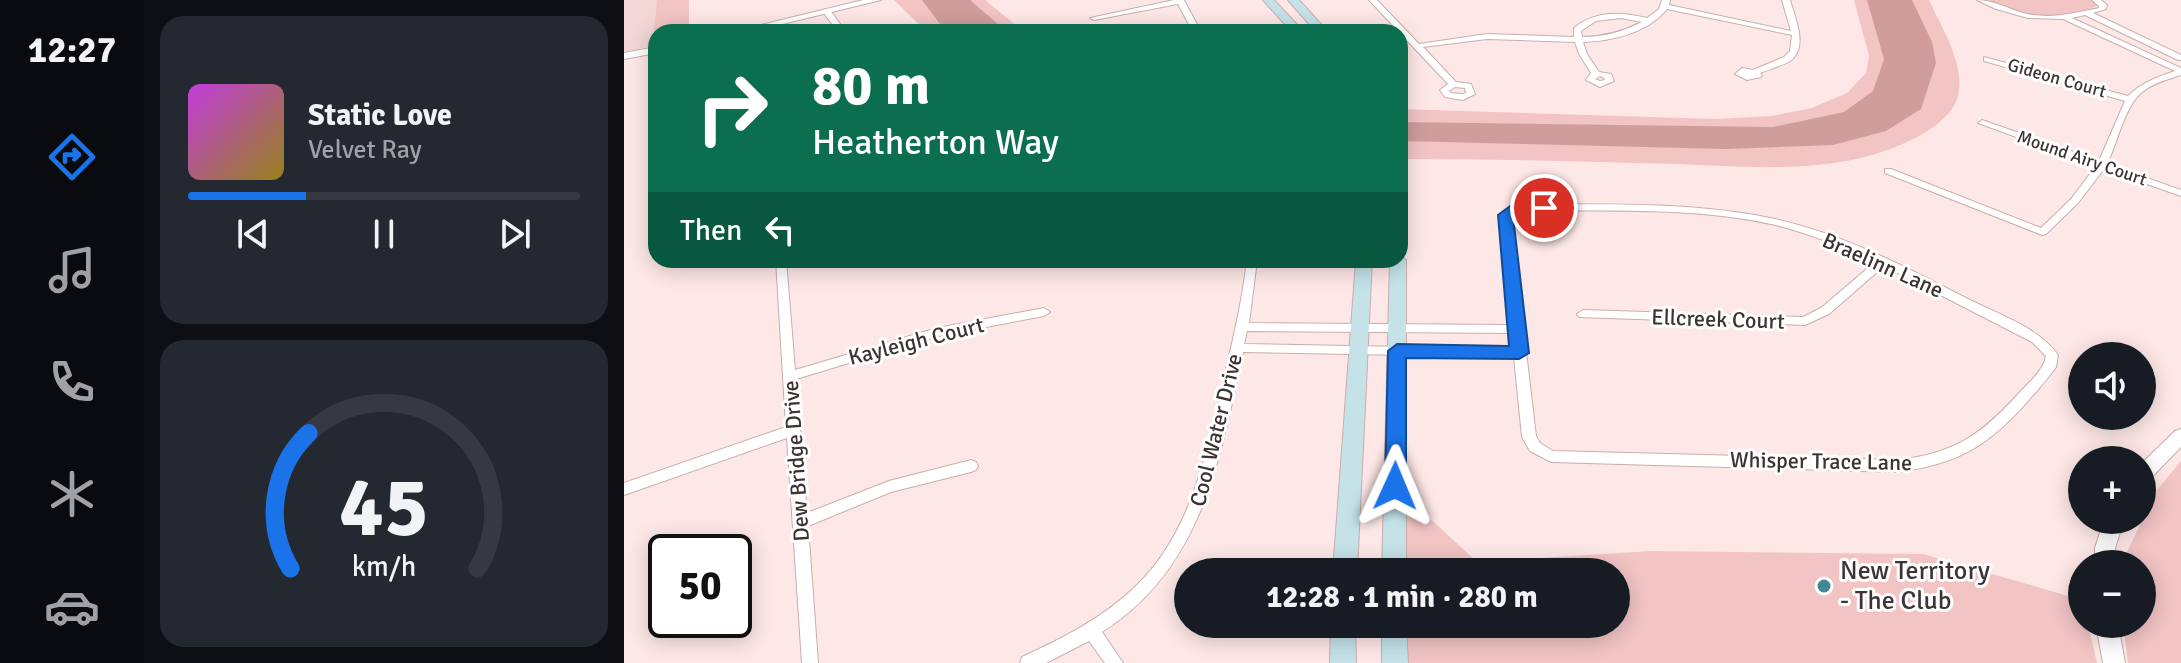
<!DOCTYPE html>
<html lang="en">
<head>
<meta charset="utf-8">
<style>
  :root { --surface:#171b24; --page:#242831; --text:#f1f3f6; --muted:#9ea1a6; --line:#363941; --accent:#1a73e8 }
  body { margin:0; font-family:Signika,sans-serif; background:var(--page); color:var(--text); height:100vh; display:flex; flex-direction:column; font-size:30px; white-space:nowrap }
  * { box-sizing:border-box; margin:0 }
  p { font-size:26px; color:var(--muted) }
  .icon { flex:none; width:44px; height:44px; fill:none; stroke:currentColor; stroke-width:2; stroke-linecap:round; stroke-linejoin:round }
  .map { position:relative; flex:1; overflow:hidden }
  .drawer { display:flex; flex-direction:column; gap:16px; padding:16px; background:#0d0f14; width:480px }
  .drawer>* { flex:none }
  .top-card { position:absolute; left:24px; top:24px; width:760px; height:244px; border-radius:24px; box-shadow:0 4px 20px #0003; background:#0b6e4f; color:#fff; overflow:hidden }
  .fabs { position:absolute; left:1444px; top:342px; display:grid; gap:16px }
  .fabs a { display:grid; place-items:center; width:88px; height:88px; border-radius:50%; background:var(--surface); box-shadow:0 4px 20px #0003; font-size:40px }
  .speed { position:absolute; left:24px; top:534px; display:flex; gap:16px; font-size:40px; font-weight:700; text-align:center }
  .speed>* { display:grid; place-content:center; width:104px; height:104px; border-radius:50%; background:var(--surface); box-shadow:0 4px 20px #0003; line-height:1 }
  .speed .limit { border:4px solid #111; border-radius:12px; background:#fff; color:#111 }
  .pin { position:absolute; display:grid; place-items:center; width:68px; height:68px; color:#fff; margin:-34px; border:4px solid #fff; border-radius:50%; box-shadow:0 2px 8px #0007 }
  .me { position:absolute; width:88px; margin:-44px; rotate:1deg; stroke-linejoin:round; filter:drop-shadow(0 0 6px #0008) }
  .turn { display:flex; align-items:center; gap:28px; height:168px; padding:0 32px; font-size:36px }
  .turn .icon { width:104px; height:104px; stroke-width:2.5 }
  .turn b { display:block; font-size:56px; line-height:68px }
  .then { display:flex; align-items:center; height:76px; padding:0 32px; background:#0003; gap:16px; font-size:30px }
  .drawer .tile { flex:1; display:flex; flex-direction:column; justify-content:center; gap:12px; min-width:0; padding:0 28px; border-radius:24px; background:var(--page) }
  .drawer .dial { align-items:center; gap:0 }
  .dial svg { height:208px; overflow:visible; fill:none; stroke:var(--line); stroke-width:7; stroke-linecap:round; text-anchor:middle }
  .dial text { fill:var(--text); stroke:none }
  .song { display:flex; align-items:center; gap:24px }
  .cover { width:96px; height:96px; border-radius:12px; background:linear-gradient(135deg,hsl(290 70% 55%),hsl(50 70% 35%)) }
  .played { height:8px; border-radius:4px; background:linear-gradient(90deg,var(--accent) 30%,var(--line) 30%) }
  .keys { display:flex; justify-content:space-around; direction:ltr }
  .trip { position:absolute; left:550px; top:558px; width:456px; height:80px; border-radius:40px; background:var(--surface); box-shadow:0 4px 20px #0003; font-weight:800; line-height:80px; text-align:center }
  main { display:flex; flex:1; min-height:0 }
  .tab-bar { display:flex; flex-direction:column; width:144px; justify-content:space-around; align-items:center; background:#090b0e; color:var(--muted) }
  .tab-bar .icon { width:56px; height:56px }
  .tab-bar .active { color:var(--accent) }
  .tab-bar b { font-size:36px; color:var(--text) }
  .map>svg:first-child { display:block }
  .built { fill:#f2d6d6 }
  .green { fill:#f2c4c4 }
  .water { fill:#cf9d9c }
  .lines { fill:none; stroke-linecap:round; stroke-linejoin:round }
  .minor-casing { stroke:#c8aead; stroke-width:2 }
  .tertiary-casing { stroke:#c8aead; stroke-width:2 }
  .secondary-casing { stroke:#c8aead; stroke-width:2 }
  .minor { fill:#fff; fill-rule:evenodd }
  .tertiary { fill:#fff; fill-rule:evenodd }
  .secondary { fill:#c4e2e8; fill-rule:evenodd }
  .route { fill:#1a73e8; stroke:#114b97; stroke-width:2 }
  .poi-dot { fill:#448896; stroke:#fff; stroke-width:3 }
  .labels { text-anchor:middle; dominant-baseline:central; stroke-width:6; stroke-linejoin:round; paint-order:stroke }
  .far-street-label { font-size:18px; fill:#3d3333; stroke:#fff }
  .street-label { font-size:22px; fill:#3d3333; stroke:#fff }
  .near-poi-label { font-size:26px; fill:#3d3333; stroke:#fff; text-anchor:start }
</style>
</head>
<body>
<main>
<nav class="tab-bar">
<b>12:27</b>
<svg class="icon active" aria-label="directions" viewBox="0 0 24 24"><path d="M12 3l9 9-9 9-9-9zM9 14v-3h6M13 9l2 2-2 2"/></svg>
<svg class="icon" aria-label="music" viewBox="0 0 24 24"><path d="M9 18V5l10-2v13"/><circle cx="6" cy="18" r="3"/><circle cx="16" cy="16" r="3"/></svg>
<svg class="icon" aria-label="phone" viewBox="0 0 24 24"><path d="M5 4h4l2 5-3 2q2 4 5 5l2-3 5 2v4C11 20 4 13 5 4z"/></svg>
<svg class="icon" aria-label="climate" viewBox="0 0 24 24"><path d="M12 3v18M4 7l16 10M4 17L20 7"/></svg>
<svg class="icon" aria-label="car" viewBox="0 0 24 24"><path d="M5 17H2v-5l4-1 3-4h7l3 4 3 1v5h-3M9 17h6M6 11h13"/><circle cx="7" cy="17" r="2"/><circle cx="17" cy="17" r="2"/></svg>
</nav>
<section class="drawer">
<div class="tile">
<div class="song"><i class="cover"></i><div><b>Static Love</b><p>Velvet Ray</p></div></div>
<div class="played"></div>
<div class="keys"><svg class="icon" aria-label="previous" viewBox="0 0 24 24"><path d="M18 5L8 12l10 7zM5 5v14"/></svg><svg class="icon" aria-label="pause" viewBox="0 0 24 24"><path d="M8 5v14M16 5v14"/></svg><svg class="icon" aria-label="next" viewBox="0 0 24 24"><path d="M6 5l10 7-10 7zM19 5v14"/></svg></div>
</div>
<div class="tile dial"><svg viewBox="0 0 100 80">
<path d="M14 69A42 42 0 1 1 86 69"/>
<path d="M14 69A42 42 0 0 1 21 17" stroke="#1a73e8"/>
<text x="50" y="56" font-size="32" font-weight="700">45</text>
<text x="50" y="72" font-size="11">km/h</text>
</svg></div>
</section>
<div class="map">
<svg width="1557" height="663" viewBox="0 0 1557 663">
  <rect width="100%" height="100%" fill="#fee8e7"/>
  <path class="built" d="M0 0H33L28 46 0 52Z"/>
  <g class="green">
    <path d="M33 0H65V32H32V45L28 46Z"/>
    <path d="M270 0H361L400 32H303Z"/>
    <path d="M1230 0H1305C1318 29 1350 77 1328 109 1310 135 1261 153 1232 159 1172 172 1111 166 1050 164 959 161 867 159 776 159V109L1091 119 1148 116 1188 108 1223 93 1242 73 1245 56Z"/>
    <path d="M1363 0H1468L1473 6C1431 23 1403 17 1363 0Z"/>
    <path d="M1557 461V663H1504L1499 624H1518V564H1500L1501 556 1533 490Z"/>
    <path d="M799 512 853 562 1027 551 1299 554 1458 600V624H1464L1473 663H783L782 624H992V572H782V513Z"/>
  </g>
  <g class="water">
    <path d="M298 0H346L383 32H322Z"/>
    <path d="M1243 0H1288L1308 42 1312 63 1297 109 1262 131 1209 145 1101 149 776 141V122L1149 127 1220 112 1249 91 1260 59Z"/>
  </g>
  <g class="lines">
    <defs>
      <g id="minor">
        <path d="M550 0H560L577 32H569L554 4 470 20 466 18Z"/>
        <path d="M745 0H753L795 44 863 34 950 37V28C972 10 997 12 1023 18L1035 9 1038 0H1046L1045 5 1167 31 1158 0H1166C1171 18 1185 47 1166 61 1158 66 1145 69 1136 73L1138 75 1137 77 1123 80 1111 74 1118 68 1129 70 1160 57 1166 51 1168 35 1043 9C1024 33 988 41 959 42L963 54 975 72 987 74 990 81 976 87 962 80 967 73 955 54 951 42 863 39 799 47 832 82 847 84 851 94 839 100 821 97 816 90 824 84ZM997 18 1018 22C998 32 980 37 958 37L957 31 972 21ZM976 76 980 78 981 80 976 81 971 79ZM831 87 841 88 842 93 838 94 827 93 825 91Z"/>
        <path d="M1353 0C1371 0 1386 10 1403 14 1428 19 1451 13 1475 8V6L1468 0H1477L1483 5 1482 9 1469 13 1557 55V60H1554L1461 15 1448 18 1557 68V75C1545 79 1532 82 1521 90 1501 103 1494 142 1483 164L1557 190V196L1480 169 1454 203 1422 234 1418 235 1261 173V169H1267L1417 228 1447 199 1472 166 1354 123 1358 120 1361 121 1475 161 1501 101 1360 61V57L1504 96C1517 83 1533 77 1551 71L1439 19 1404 18 1372 9Z"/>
        <path d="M200 10H206L222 32H214L199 12Z"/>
        <path d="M892 204C976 205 1063 201 1146 218 1215 232 1280 266 1342 298 1373 314 1413 326 1434 355L1432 367C1424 379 1413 390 1404 401 1364 446 1334 464 1274 472L927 462 906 451 898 437 890 357 619 352C596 459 578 569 478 632L499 663H481L465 641 422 663H396L398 657C439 638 479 618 512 586 566 534 582 457 598 386 608 344 618 303 623 260H633L625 323 887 325 876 215ZM894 210C978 212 1065 206 1147 224 1182 232 1217 246 1251 262L1197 308 1179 317 959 310 953 314 955 317 1181 325 1205 314 1260 266 1408 342 1422 356C1419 371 1407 380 1397 391 1358 434 1332 453 1274 460L929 451 916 443 912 436 886 216ZM623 331 888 333 889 349 620 344Z"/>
        <path d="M152 260H162L171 370 313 328 420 308 426 312 420 316 314 336 172 379 183 513 265 481 347 460 352 462 354 466 352 470 347 472 267 492 184 526 194 663H178L163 438 0 495V483L162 427Z"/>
      </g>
      <g id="tertiary">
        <path d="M239 0H257L126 32H108Z"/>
        <path d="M32 47V53L0 59V53Z"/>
        <path d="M1557 429V447L1525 480 1518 483V463L1551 431Z"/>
        <path d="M1480 520H1500L1491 548V564H1471V548Z"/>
        <path d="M1472 624H1494L1501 663H1479Z"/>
      </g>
      <g id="secondary">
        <path d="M639 0H650L680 32H668Z"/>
        <path d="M664 0H675L704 32H692Z"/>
        <path d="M776 255 782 260V572H758L766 260H776Z"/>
        <path d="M732 260H748L733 572H709Z"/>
        <path d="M707 624H731L732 663H706Z"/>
        <path d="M758 624H782L784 663H758Z"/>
      </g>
    </defs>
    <use href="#minor" class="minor-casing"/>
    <use href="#tertiary" class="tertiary-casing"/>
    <use href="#secondary" class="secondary-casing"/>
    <use href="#minor" class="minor"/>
    <use href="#tertiary" class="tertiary"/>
    <use href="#secondary" class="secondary"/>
  </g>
  <path class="route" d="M892 202 920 203 928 208C917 217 901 207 889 216L905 353 895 359 782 358V486L779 492H764L761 486 764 351 773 344 885 346 874 215Z"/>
  <circle class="poi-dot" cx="1200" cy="586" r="8"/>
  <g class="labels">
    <g class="far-street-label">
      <text transform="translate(1433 78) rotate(16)">Gideon Court</text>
      <text transform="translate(1458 158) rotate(19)">Mound Airy Court</text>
    </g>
    <g class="street-label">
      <text transform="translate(1259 265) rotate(24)">Braelinn Lane</text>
      <text transform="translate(1094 319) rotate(2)">Ellcreek Court</text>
      <text transform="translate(292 341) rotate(-14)">Kayleigh Court</text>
      <text transform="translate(592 430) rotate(-76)">Cool Water Drive</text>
      <text transform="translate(172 461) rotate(-94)">Dew Bridge Drive</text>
      <text transform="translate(1197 461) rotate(1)">Whisper Trace Lane</text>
    </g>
    <g class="near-poi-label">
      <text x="1216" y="571">New Territory<tspan x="1216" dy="30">- The Club</tspan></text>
    </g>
  </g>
</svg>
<div class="fabs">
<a><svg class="icon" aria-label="sound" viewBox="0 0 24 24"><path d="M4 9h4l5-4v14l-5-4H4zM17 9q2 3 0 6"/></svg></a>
<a>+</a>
<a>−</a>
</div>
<div class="speed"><div class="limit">50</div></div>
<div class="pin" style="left:920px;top:208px;background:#d93025"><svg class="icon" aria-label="arrive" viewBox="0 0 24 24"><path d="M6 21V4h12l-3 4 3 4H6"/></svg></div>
<svg class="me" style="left:771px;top:486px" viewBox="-20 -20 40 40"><path d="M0-17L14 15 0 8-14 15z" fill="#1a73e8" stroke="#fff" stroke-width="4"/></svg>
<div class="trip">12:28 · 1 min · 280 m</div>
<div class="top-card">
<div class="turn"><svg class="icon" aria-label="right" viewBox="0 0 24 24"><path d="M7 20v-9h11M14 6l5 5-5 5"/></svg><div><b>80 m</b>Heatherton Way</div></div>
<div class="then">Then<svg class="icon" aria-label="left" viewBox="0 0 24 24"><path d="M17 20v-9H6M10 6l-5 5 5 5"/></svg></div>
</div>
</div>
</main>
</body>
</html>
